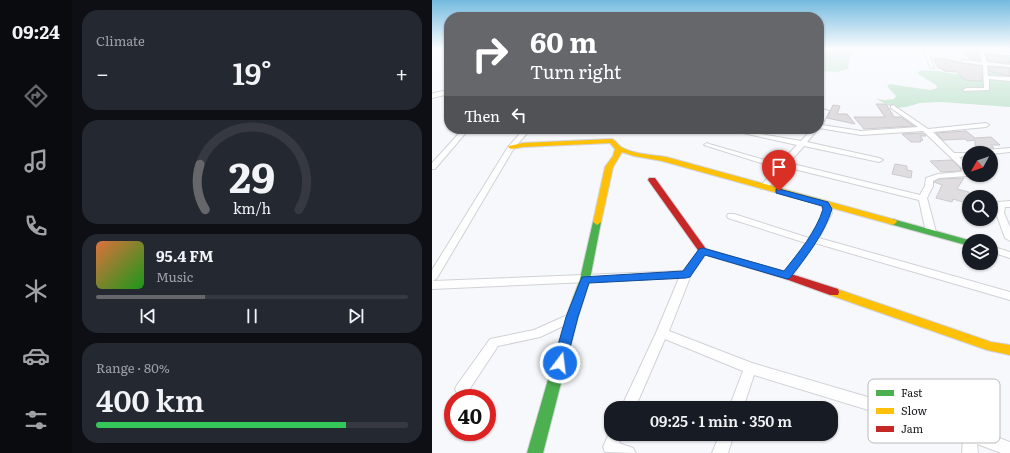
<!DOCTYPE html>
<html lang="en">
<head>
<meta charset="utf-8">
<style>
  :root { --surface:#171b24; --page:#242831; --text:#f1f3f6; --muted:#9ea1a6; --line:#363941; --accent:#66676b }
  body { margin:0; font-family:Literata,serif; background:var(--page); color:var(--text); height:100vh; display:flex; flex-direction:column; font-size:15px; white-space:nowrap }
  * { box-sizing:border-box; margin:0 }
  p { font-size:13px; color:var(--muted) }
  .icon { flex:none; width:22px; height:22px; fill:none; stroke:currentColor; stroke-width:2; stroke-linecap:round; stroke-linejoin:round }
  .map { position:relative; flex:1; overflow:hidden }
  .drawer { display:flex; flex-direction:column; gap:10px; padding:10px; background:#0d0f14; width:360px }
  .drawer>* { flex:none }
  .banner { position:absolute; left:12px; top:12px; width:380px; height:122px; border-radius:16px; box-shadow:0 1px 3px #0004; background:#66676b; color:#fff; overflow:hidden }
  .needle { width:26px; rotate:230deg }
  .controls { position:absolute; left:530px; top:146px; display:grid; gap:8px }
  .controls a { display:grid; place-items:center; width:36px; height:36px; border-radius:50%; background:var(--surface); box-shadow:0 1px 3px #0004; font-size:20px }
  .speed { position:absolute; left:12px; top:389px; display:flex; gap:8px; font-size:20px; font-weight:700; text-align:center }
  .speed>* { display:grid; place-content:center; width:52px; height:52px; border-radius:50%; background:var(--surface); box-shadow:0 1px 3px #0004; line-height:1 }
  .speed .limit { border:6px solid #d22; background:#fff; color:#111 }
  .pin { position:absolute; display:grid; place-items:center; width:34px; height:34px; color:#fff; margin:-41px -17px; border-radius:50% 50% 50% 0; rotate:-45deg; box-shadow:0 0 4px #0007 }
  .pin .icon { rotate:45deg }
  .me { position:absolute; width:44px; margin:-22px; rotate:15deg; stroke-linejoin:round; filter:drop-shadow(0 0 3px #0008) }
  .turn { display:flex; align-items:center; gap:14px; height:84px; padding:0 20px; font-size:18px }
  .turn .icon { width:52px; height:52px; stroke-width:2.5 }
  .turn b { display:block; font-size:28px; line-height:34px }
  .then { display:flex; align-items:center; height:38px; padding:0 20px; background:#0003; gap:8px; font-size:15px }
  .big { font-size:30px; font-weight:600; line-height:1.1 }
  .drawer .widget { flex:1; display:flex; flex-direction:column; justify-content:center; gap:6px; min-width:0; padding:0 14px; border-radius:16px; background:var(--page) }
  .drawer .dial { align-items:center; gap:0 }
  .dial svg { height:104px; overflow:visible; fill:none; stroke:var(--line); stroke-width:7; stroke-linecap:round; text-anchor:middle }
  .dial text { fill:var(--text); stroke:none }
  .song { display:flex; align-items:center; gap:12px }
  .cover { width:48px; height:48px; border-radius:6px; background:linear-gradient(135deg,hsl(20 70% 55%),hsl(120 70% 35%)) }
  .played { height:4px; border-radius:2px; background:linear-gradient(90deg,var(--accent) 35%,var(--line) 35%) }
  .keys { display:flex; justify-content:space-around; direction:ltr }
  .heat { display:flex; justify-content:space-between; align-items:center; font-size:22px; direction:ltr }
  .charge { height:6px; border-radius:3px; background:linear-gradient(90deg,#34c759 80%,var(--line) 0) }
  .trip { position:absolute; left:172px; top:401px; width:234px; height:40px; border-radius:16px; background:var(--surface); box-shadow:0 1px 3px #0004; font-weight:600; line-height:40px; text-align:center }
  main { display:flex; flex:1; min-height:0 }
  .tab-bar { display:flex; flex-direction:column; width:72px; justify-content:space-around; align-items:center; background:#090b0e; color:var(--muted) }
  .tab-bar .icon { width:28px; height:28px }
  .tab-bar .active { color:var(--accent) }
  .tab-bar b { font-size:18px; color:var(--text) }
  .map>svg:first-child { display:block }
  .green { fill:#cce8d7 }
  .building { fill:#dfdde0; stroke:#cdcbcc }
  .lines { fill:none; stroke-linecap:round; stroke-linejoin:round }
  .street-casing { stroke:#d1d2d6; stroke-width:2 }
  .fast-casing { stroke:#d1d2d6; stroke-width:2 }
  .slow-casing { stroke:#d1d2d6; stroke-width:2 }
  .jam-casing { stroke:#d1d2d6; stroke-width:2 }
  .street { fill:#fefeff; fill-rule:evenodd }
  .fast { fill:#4caf50; fill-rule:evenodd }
  .slow { fill:#ffc107; fill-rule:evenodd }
  .jam { fill:#c62828; fill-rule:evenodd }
  .route { fill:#1a73e8; stroke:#114b97 }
  .key { fill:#fff; stroke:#bababb; stroke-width:1 }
  .key-label { font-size:11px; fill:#18191d }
</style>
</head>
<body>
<main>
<nav class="tab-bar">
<b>09:24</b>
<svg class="icon active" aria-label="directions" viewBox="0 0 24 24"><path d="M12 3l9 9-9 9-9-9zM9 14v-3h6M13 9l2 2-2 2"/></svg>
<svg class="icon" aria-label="music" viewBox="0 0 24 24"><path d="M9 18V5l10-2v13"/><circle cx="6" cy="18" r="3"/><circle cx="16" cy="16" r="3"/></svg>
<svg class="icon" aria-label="phone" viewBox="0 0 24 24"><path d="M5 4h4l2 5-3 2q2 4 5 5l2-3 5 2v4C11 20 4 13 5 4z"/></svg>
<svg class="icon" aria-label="climate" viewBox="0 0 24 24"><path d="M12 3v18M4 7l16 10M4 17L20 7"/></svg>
<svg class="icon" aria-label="car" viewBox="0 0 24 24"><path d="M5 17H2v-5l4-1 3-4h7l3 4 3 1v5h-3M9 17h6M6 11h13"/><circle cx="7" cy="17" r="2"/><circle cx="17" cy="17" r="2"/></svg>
<svg class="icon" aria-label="filters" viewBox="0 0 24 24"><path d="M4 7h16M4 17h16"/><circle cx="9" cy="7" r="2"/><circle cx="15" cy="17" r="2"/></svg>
</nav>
<section class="drawer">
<div class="widget"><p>Climate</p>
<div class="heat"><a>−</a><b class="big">19°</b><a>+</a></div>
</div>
<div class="widget dial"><svg viewBox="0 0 100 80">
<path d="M14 69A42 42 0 1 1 86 69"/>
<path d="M14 69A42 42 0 0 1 10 34" stroke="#66676b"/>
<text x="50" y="56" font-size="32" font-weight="700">29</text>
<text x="50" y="72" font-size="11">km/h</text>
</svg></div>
<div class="widget">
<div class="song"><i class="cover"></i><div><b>95.4 FM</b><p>Music</p></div></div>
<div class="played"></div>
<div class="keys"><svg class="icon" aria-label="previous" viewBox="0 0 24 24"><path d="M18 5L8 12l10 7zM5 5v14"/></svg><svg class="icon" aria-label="pause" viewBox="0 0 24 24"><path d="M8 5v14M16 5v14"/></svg><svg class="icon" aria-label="next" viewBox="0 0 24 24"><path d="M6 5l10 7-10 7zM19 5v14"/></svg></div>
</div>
<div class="widget"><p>Range · 80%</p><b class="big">400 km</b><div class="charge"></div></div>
</section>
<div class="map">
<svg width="578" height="453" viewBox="0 0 578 453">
  <rect width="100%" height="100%" fill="#f7f8fc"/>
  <g class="green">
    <path d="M387 49H427L418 57 416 69 405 72 387 71Z"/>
    <path d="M566 54 578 56V107L509 102 488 103 474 107 462 108 444 99 453 100 462 99 464 96 455 86 458 84 498 90 505 88 504 85 486 74 487 71C509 68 530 79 553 74L556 69 546 60 554 56Z"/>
  </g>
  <g class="building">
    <path d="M533 52 546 53 548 60 538 59Z"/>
    <path d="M554 55 576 57 578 63 556 61Z"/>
    <path d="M502 59H516L528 63 550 66V81L533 80 525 72 512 71 511 69 506 68Z"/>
    <path d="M557 67 578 68V76L557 71Z"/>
    <path d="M444 104H454L462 117H469L482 126 432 129 422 117H453Z"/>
    <path d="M401 105 408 106 405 114H415L423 124 395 118Z"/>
    <path d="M534 131 543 138 559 137 568 145H559L562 148H552L550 146H543V140L535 141 533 139 511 140 504 133Z"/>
    <path d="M490 133 494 136H488L491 140 488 141 489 142H479L470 134Z"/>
    <path d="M520 160 529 169 528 171 509 172 498 161Z"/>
    <path d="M463 164 475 166V170L480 171 479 178 460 174Z"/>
    <path d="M532 178 525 189 537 192V204L521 199 520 202 504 198 510 185 502 182 507 179Z"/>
  </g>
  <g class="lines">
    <defs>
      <g id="street">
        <path d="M491 49H495L502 68 498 67Z"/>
        <path d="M526 49H552L578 53V55L552 53 555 62 578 65V67L555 65 556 76 578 77V81L557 79V90L532 91 531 90 534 88H552L551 65 528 62 530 60 550 62 547 52Z"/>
        <path d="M17 90V94L0 98V94L2 93Z"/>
        <path d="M461 105 496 129 554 123 557 125 554 127 501 132 522 153H540H537V156L527 157 537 167V172L535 176 507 178 501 181V186L495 198 504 232 502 234H496L494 232 487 200 354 167 335 189H329L328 187 329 185 345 168 272 145 275 143 277 144 347 164 365 145 311 133V131L369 141 380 129H386L375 142 447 158 451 160 447 162 372 146 357 163 488 195 493 186 494 178 506 174 529 172 531 169 491 131 429 135 387 128V118L390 112H387V108L397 111 390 125 429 131 486 127 459 108V106Z"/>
        <path d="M31 129H37L3 169H0V163Z"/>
        <path d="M92 129H99L82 148 5 278 1 281 251 271 268 249H274L276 251 259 275 237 331 320 363 538 427 578 442V453H569L545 444 546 453H530L531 439 322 375 311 408H297L311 371 233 339 203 408H189L224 333 247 278 0 289V270L76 147Z"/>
        <path d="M578 148V152L559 154 540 153 544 151Z"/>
        <path d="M393 201 397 204 400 213 387 238 578 292V300L383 243 359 278H351L350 276 351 274 374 243 296 218 295 216 296 214H302L377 238 392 213 389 204Z"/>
        <path d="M578 201V207H573L572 213 578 227V241L573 238 564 213 566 202Z"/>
        <path d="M559 246 578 252V258L559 252Z"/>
        <path d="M140 313 144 314 146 317 144 320 108 337 66 346 35 393 30 395 25 393 23 389 25 385 58 339 102 330Z"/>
        <path d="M179 429V434H191L187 443 201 448 204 453 173 452 171 447Z"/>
        <path d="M288 434H302L296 453H280Z"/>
      </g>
      <g id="fast">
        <path d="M165 219 169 222 158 279 146 317 111 453H95L134 317 148 279 161 222Z"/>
        <path d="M461 219 464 220 540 241H537V246L534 245 458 224 457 222Z"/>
      </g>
      <g id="slow">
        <path d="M180 139C184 141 186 145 189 147 200 154 221 155 234 157L464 220 465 222 461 225 458 224 230 161 202 156 190 152 181 167 169 222 165 225 161 222 173 167 181 156 183 149 178 143 91 147 79 149 76 147 77 146 91 143Z"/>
        <path d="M402 288 559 342 578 345V355L555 350 398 295 397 292 398 289Z"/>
      </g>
      <path id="jam" d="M217 178H223L274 249 359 274 406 289 407 292 406 295H398L351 278 268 253 216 180Z"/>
    </defs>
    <use href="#street" class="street-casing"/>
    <use href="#fast" class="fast-casing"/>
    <use href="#slow" class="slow-casing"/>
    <use href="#jam" class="jam-casing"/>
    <use href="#street" class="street"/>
    <use href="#fast" class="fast"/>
    <use href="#slow" class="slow"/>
    <use href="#jam" class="jam"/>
  </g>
  <linearGradient id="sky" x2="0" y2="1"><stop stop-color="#73badf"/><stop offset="0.43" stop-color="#fbfcfe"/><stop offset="1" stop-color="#fbfcfe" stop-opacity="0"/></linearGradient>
  <rect width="578" height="113" fill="url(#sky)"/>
  <path class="route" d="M344 189H347L396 202 400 209C392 235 374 257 358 278L355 279 273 255 258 277 254 278 157 283 146 317 134 363 132 366 128 368 123 366 121 363 134 317 150 277 251 271 267 249 271 248 352 271C367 252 384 232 391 209L390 206 344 193Z"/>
  <rect x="436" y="379" width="132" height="64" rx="6" class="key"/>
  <rect x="444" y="390" width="18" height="6" fill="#4caf50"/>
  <rect x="444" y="408" width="18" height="6" fill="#ffc107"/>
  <rect x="444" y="426" width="18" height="6" fill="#c62828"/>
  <g class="key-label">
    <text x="469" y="397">Fast</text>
    <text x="469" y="415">Slow</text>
    <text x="469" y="433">Jam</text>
  </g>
</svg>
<div class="controls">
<a><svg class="needle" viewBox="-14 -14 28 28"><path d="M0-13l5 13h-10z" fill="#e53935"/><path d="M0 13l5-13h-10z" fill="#9ea1a6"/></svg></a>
<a><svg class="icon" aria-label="search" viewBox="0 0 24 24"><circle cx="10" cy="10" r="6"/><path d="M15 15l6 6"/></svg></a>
<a><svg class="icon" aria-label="layers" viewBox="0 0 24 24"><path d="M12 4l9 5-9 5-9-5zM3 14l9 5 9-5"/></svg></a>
</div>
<div class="speed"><div class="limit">40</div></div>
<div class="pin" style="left:347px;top:191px;background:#d93025"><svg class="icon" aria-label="arrive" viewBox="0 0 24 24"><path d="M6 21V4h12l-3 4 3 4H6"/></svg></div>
<svg class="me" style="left:128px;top:363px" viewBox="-20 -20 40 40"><circle r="17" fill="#1a73e8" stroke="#fff" stroke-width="3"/><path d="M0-11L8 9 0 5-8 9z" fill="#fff"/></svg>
<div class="trip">09:25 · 1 min · 350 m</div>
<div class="banner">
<div class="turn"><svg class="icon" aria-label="right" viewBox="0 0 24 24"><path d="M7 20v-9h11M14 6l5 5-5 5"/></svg><div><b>60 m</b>Turn right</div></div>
<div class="then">Then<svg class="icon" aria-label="left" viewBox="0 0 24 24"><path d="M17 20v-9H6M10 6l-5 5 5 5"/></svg></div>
</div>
</div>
</main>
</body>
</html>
